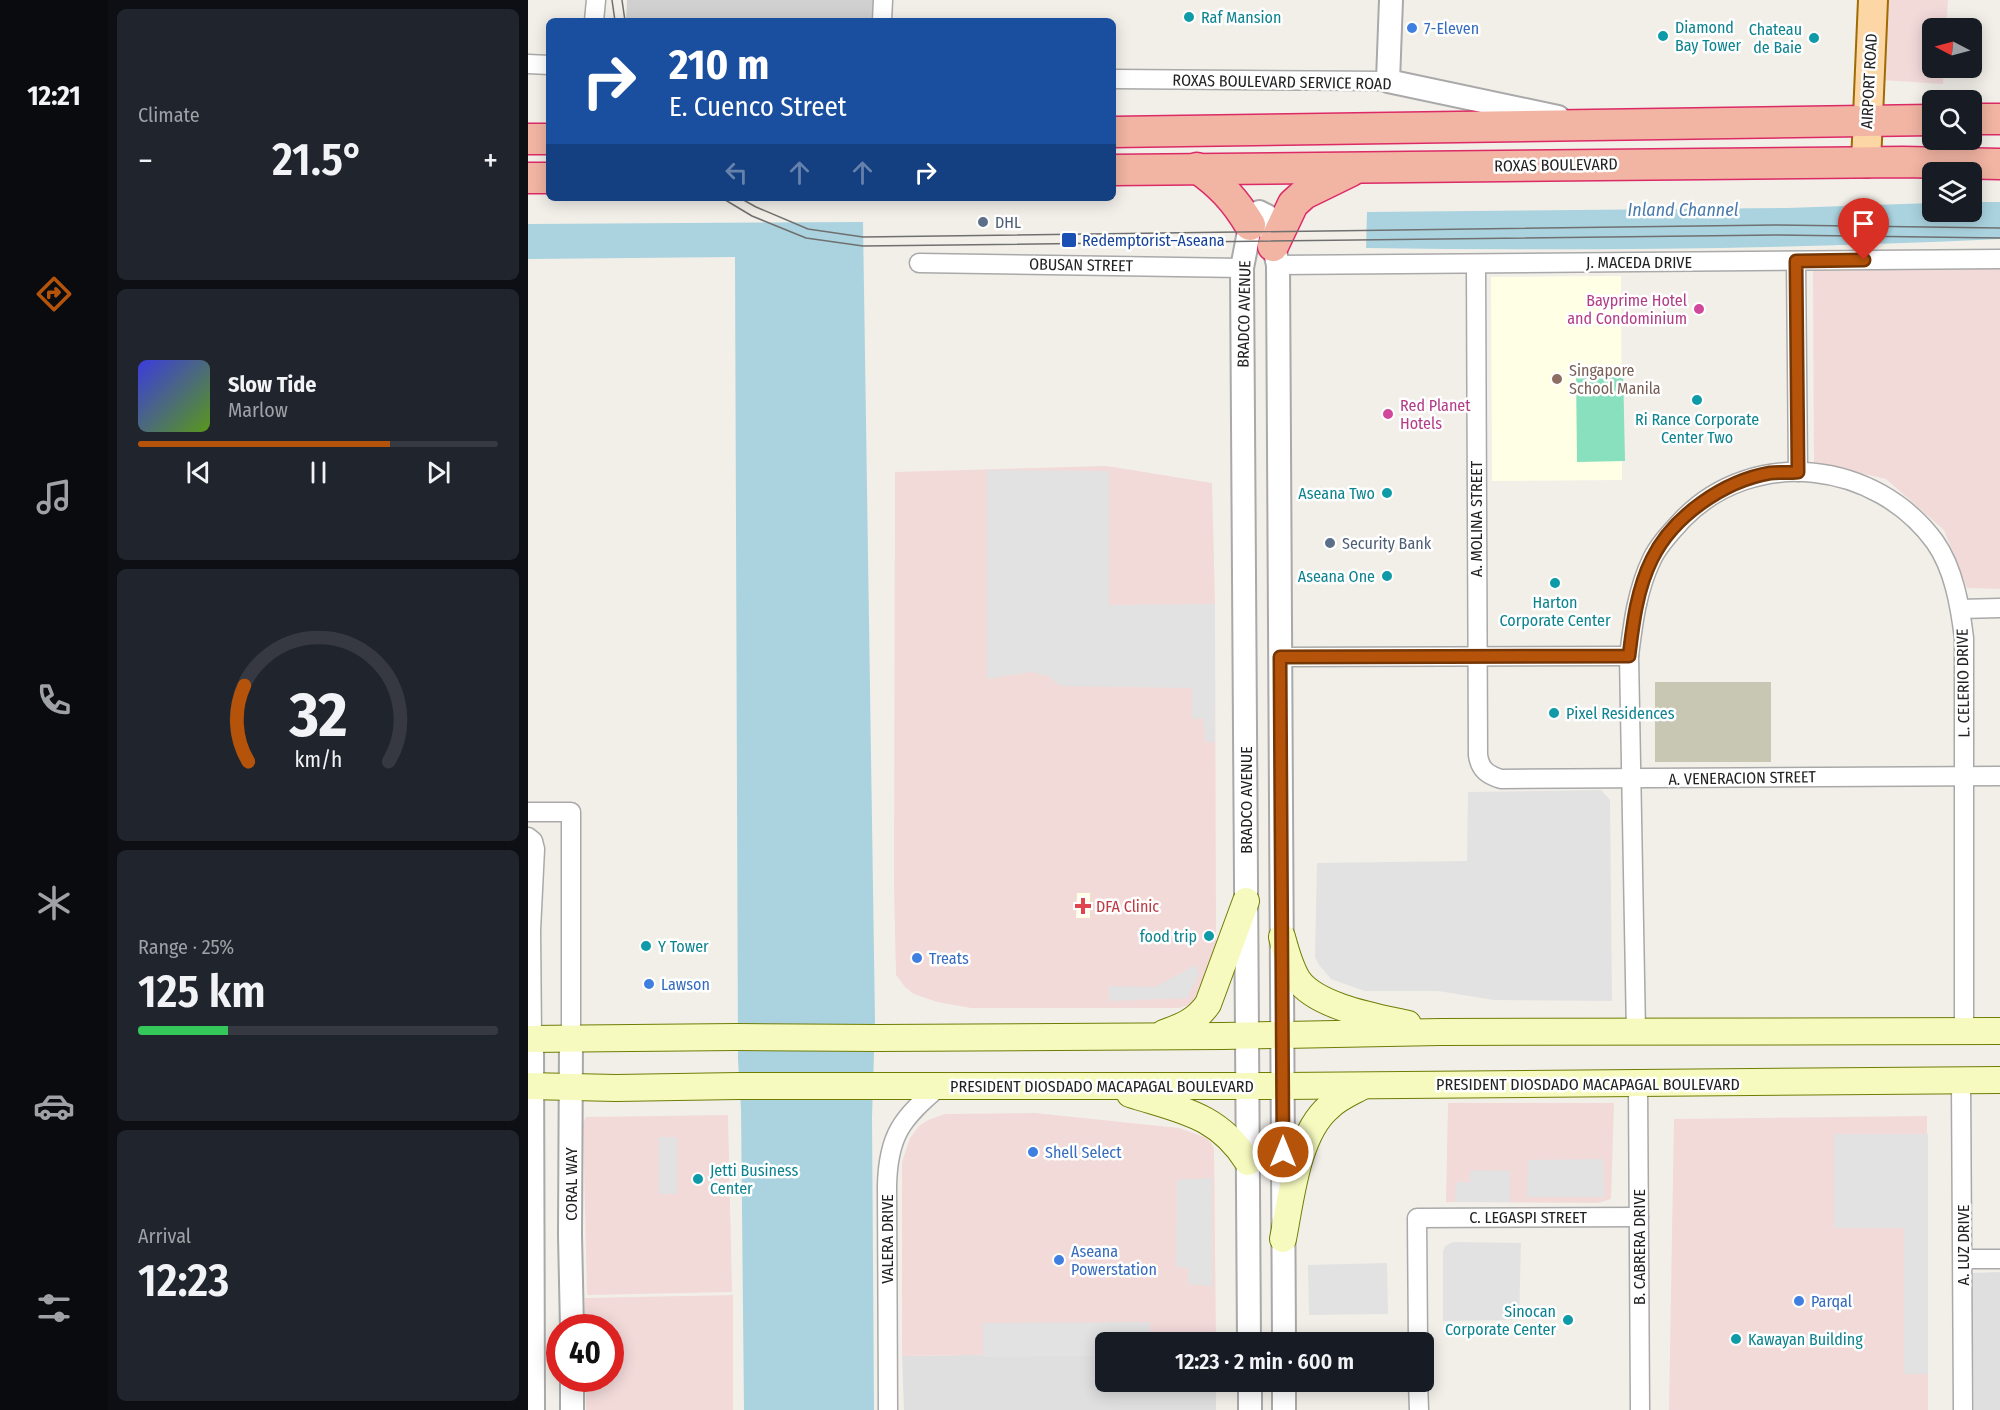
<!DOCTYPE html>
<html lang="en">
<head>
<meta charset="utf-8">
<style>
  :root { --surface:#171b24; --page:#20242c; --text:#f1f3f6; --muted:#9ea1a6; --line:#363941; --accent:#b45309 }
  body { margin:0; font-family:"Fira Sans Condensed",sans-serif; background:var(--page); color:var(--text); height:100vh; display:flex; flex-direction:column; font-size:22px; white-space:nowrap }
  * { box-sizing:border-box; margin:0 }
  p { font-size:20px; color:var(--muted) }
  .icon { flex:none; width:33px; height:33px; fill:none; stroke:currentColor; stroke-width:2; stroke-linecap:round; stroke-linejoin:round }
  .map { position:relative; flex:1; overflow:hidden }
  .panel { display:flex; flex-direction:column; gap:9px; padding:9px; background:#0d0f14; width:420px }
  .panel>* { flex:none }
  .top-card { position:absolute; left:18px; top:18px; width:570px; height:183px; border-radius:9px; box-shadow:0 3px 15px #0003; background:#1a4fa0; color:#fff; overflow:hidden }
  .needle { width:39px; rotate:276deg }
  .controls { position:absolute; left:1394px; top:18px; display:grid; gap:12px }
  .controls a { display:grid; place-items:center; width:60px; height:60px; border-radius:9px; background:var(--surface); box-shadow:0 3px 15px #0003; font-size:30px }
  .speed { position:absolute; left:18px; top:1314px; display:flex; gap:12px; font-size:30px; font-weight:700; text-align:center }
  .speed>* { display:grid; place-content:center; width:78px; height:78px; border-radius:50%; background:var(--surface); box-shadow:0 3px 15px #0003; line-height:1 }
  .speed .limit { border:9px solid #d22; background:#fff; color:#111 }
  .pin { position:absolute; display:grid; place-items:center; width:51px; height:51px; color:#fff; margin:-62px -26px; border-radius:50% 50% 50% 0; rotate:-45deg; box-shadow:0 0 6px #0007 }
  .pin .icon { rotate:45deg }
  .me { position:absolute; width:66px; margin:-33px; rotate:0deg; stroke-linejoin:round; filter:drop-shadow(0 0 4px #0008) }
  .turn { display:flex; align-items:center; gap:21px; height:126px; padding:0 24px; font-size:27px }
  .turn .icon { width:78px; height:78px; stroke-width:2.5 }
  .turn b { display:block; font-size:42px; line-height:51px }
  .lanes { display:flex; align-items:center; height:57px; padding:0 24px; background:#0003; justify-content:center; gap:30px; direction:ltr }
  .lanes .off { opacity:.35 }
  .big { font-size:45px; font-weight:600; line-height:1.1 }
  .panel .card { flex:1; display:flex; flex-direction:column; justify-content:center; gap:9px; min-width:0; padding:0 21px; border-radius:9px; background:var(--page) }
  .panel .dial { align-items:center; gap:0 }
  .dial svg { height:156px; overflow:visible; fill:none; stroke:var(--line); stroke-width:7; stroke-linecap:round; text-anchor:middle }
  .dial text { fill:var(--text); stroke:none }
  .song { display:flex; align-items:center; gap:18px }
  .cover { width:72px; height:72px; border-radius:9px; background:linear-gradient(135deg,hsl(240 70% 55%),hsl(90 70% 35%)) }
  .played { height:6px; border-radius:3px; background:linear-gradient(90deg,var(--accent) 70%,var(--line) 70%) }
  .keys { display:flex; justify-content:space-around; direction:ltr }
  .heat { display:flex; justify-content:space-between; align-items:center; font-size:33px; direction:ltr }
  .charge { height:9px; border-radius:4px; background:linear-gradient(90deg,#34c759 25%,var(--line) 0) }
  .trip { position:absolute; left:567px; top:1332px; width:339px; height:60px; border-radius:9px; background:var(--surface); box-shadow:0 3px 15px #0003; font-weight:600; line-height:60px; text-align:center }
  main { display:flex; flex:1; min-height:0 }
  .menu { display:flex; flex-direction:column; width:108px; justify-content:space-around; align-items:center; background:#090b0e; color:var(--muted) }
  .menu .icon { width:42px; height:42px }
  .menu .active { color:var(--accent) }
  .menu b { font-size:27px; color:var(--text) }
  .map>svg:first-child { display:block }
  .residential { fill:#e0dfdf }
  .commercial { fill:#f2dad9 }
  .education { fill:#ffffe5 }
  .religious { fill:#d0d0d0 }
  .construction { fill:#c7c7b4 }
  .pitch { fill:#88e0be }
  .parking { fill:#e2e2e2 }
  .water { fill:#aad3df }
  .lines { fill:none; stroke-linecap:round; stroke-linejoin:round }
  .minor-casing { stroke:#a9a9a9; stroke-width:21 }
  .tertiary-casing { stroke:#a9a9a9; stroke-width:26 }
  .secondary-casing { stroke:#707d05; stroke-width:28 }
  .primary-casing { stroke:#a06b00; stroke-width:32 }
  .trunk-casing { stroke:#dc2a67; stroke-width:33 }
  .minor { stroke:#fff; stroke-width:18 }
  .tertiary { stroke:#fff; stroke-width:22 }
  .secondary { stroke:#f7fabf; stroke-width:26 }
  .primary { stroke:#fcd6a4; stroke-width:28 }
  .trunk { stroke:#f2b4a3; stroke-width:30 }
  .tram { stroke:#707070; stroke-width:1.5 }
  .route-casing { stroke:#753606; stroke-width:15 }
  .route { stroke:#b45309; stroke-width:10 }
  .culture-dot { fill:#0f9aa8; stroke:#fff; stroke-width:2 }
  .shop-dot { fill:#3f7fe0; stroke:#fff; stroke-width:2 }
  .service-dot { fill:#5c6f8a; stroke:#fff; stroke-width:2 }
  .transit-dot { fill:#1a4fb4; stroke:#fff; stroke-width:2 }
  .hotel-dot { fill:#d1479c; stroke:#fff; stroke-width:2 }
  .education-dot { fill:#8d6e63; stroke:#fff; stroke-width:2 }
  .health-dot { fill:#e0444e; stroke:#fff; stroke-width:2 }
  .labels { text-anchor:middle; dominant-baseline:central; stroke-width:5; stroke-linejoin:round; paint-order:stroke }
  .culture-label { font-size:16px; fill:#0d838f; stroke:#fff; text-anchor:start }
  .shop-label { font-size:16px; fill:#366cbe; stroke:#fff; text-anchor:start }
  .street-label { font-size:16px; fill:#222; stroke:#fff }
  .service-label { font-size:16px; fill:#4e5e75; stroke:#fff; text-anchor:start }
  .transit-label { font-size:16px; fill:#164399; stroke:#fff; text-anchor:start }
  .hotel-label { font-size:16px; fill:#b23c85; stroke:#fff; text-anchor:end }
  .education-label { font-size:16px; fill:#785e54; stroke:#fff; text-anchor:start }
  .health-label { font-size:16px; fill:#be3a42; stroke:#fff; text-anchor:start }
  .water-label { font-size:18px; font-style:italic; fill:#4a7aab; stroke:#fff }
</style>
</head>
<body>
<main>
<nav class="menu">
<b>12:21</b>
<svg class="icon active" aria-label="directions" viewBox="0 0 24 24"><path d="M12 3l9 9-9 9-9-9zM9 14v-3h6M13 9l2 2-2 2"/></svg>
<svg class="icon" aria-label="music" viewBox="0 0 24 24"><path d="M9 18V5l10-2v13"/><circle cx="6" cy="18" r="3"/><circle cx="16" cy="16" r="3"/></svg>
<svg class="icon" aria-label="phone" viewBox="0 0 24 24"><path d="M5 4h4l2 5-3 2q2 4 5 5l2-3 5 2v4C11 20 4 13 5 4z"/></svg>
<svg class="icon" aria-label="climate" viewBox="0 0 24 24"><path d="M12 3v18M4 7l16 10M4 17L20 7"/></svg>
<svg class="icon" aria-label="car" viewBox="0 0 24 24"><path d="M5 17H2v-5l4-1 3-4h7l3 4 3 1v5h-3M9 17h6M6 11h13"/><circle cx="7" cy="17" r="2"/><circle cx="17" cy="17" r="2"/></svg>
<svg class="icon" aria-label="filters" viewBox="0 0 24 24"><path d="M4 7h16M4 17h16"/><circle cx="9" cy="7" r="2"/><circle cx="15" cy="17" r="2"/></svg>
</nav>
<section class="panel">
<div class="card"><p>Climate</p>
<div class="heat"><a>−</a><b class="big">21.5°</b><a>+</a></div>
</div>
<div class="card">
<div class="song"><i class="cover"></i><div><b>Slow Tide</b><p>Marlow</p></div></div>
<div class="played"></div>
<div class="keys"><svg class="icon" aria-label="previous" viewBox="0 0 24 24"><path d="M18 5L8 12l10 7zM5 5v14"/></svg><svg class="icon" aria-label="pause" viewBox="0 0 24 24"><path d="M8 5v14M16 5v14"/></svg><svg class="icon" aria-label="next" viewBox="0 0 24 24"><path d="M6 5l10 7-10 7zM19 5v14"/></svg></div>
</div>
<div class="card dial"><svg viewBox="0 0 100 80">
<path d="M14 69A42 42 0 1 1 86 69"/>
<path d="M14 69A42 42 0 0 1 12 30" stroke="#b45309"/>
<text x="50" y="56" font-size="32" font-weight="700">32</text>
<text x="50" y="72" font-size="11">km/h</text>
</svg></div>
<div class="card"><p>Range · 25%</p><b class="big">125 km</b><div class="charge"></div></div>
<div class="card"><p>Arrival</p><b class="big">12:23</b></div>
</section>
<div class="map">
<svg width="1472" height="1410" viewBox="0 0 1472 1410">
  <rect width="100%" height="100%" fill="#f2efe9"/>
  <g class="residential">
    <path d="M1472 1272V1410H1446L1444 1273Z"/>
    <path d="M577 1353 578 1382H688V1410H376L374 1356Z"/>
  </g>
  <g class="commercial">
    <path d="M1358 0H1420L1418 28H1404V68H1416L1415 84 1353 80Z"/>
    <path d="M1472 268V589L1439 588 1416 530 1358 479 1286 462 1285 271Z"/>
    <path d="M579 466 684 483 687 604 688 951 675 987 664 1004 651 1008H443L409 1002 386 994 377 987 368 975 366 885 367 472Z"/>
    <path d="M920 1103H1086L1083 1199 1070 1203 918 1202Z"/>
    <path d="M507 1113 651 1128 676 1137 682 1141 686 1149 688 1342H578L577 1353 374 1356V1162L382 1138 391 1126 400 1120 417 1114Z"/>
    <path d="M200 1115 204 1292 59 1295 55 1123 58 1117Z"/>
    <path d="M1399 1116 1400 1410H1141L1146 1119Z"/>
    <path d="M205 1295V1410H58V1379L82 1378V1328L57 1327V1298Z"/>
  </g>
  <g class="education">
    <path d="M1093 276 1094 480 964 481 963 277Z"/>
    <path d="M549 893H562V918H548Z"/>
  </g>
  <path class="religious" d="M99 0H351L349 21H98Z"/>
  <rect class="construction" x="1127" y="682" width="116" height="80"/>
  <path class="pitch" d="M1095 367 1097 461 1049 462 1048 368Z"/>
  <g class="parking">
    <path d="M459 470 581 471V605L687 604V743L677 741 675 718 664 719V688L532 686 520 676 503 672 459 679Z"/>
    <path d="M1073 790 1082 800 1084 1001 966 1000 910 991H837L803 979 791 965 787 957 789 863 939 861 940 792Z"/>
    <path d="M668 965 671 975 659 998 581 1001V986L627 987Z"/>
    <path d="M1306 1134H1400V1374H1376V1228H1306Z"/>
    <rect x="131" y="1137" width="18" height="57"/>
    <path d="M1075 1159 1076 1197H999L1000 1160Z"/>
    <path d="M942 1170 982 1171V1202H927L928 1182H942Z"/>
    <path d="M684 1178V1286L660 1284V1268L648 1267 649 1180Z"/>
    <path d="M925 1242 993 1243 991 1320 915 1321V1252L917 1246Z"/>
    <path d="M859 1263 860 1314 781 1315 780 1265Z"/>
    <path d="M622 1322V1342H578L577 1356 455 1357V1323Z"/>
  </g>
  <g class="water">
    <path d="M1443 202H1472V239C1261 249 1049 251 838 248L839 212 1259 208 1404 203V212H1443Z"/>
    <path d="M335 222 347 1021 344 1117 346 1410H216L213 1109 210 1060 207 257 0 259V224Z"/>
  </g>
  <g class="lines">
    <defs>
      <g id="minor">
        <path d="M66 21 68 0"/>
        <path d="M354 21 355 0"/>
        <path d="M0 64 21 65"/>
        <path d="M585 79 860 81"/>
        <path d="M1268 261 1270 472"/>
        <path d="M391 263 714 268"/>
        <path d="M948 264 950 755C952 770 960 775 973 779L1472 776"/>
        <path d="M750 265 1472 259"/>
        <path d="M1432 609 1472 608"/>
        <path d="M752 657 1101 656"/>
        <path d="M0 812H43V1040"/>
        <path d="M0 837 5 841 7 849 3 930 4 1039"/>
        <path d="M1108 1033 1101 656C1105 623 1109 590 1124 559 1131 544 1144 531 1155 519 1226 446 1348 461 1407 542 1426 569 1432 606 1436 638V1031"/>
        <path d="M1433 1081 1435 1410"/>
        <path d="M1110 1085 1112 1410"/>
        <path d="M1435 1259H1472"/>
        <path d="M890 1342 889 1218 1111 1217"/>
        <path d="M890 1382 891 1410"/>
        <path d="M360 1410 359 1186C360 1135 374 1118 412 1086"/>
      </g>
      <g id="tertiary">
        <path d="M863 0 860 81 1030 117"/>
        <path d="M4 1039 5 1410"/>
        <path d="M43 1040 42 1235 44 1328"/>
        <path d="M721 1342 714 268 724 216 731 212 739 216 750 265 756 1342"/>
        <path d="M722 1382V1410"/>
        <path d="M756 1382V1410"/>
        <path d="M44 1410V1378"/>
      </g>
      <g id="secondary">
        <path d="M754 937C758 952 762 967 770 980 789 1007 849 1017 880 1024"/>
        <path d="M636 1033C655 1026 668 1021 680 1004L718 901"/>
        <path d="M0 1039 209 1037 350 1038 695 1036 912 1032 1472 1031"/>
        <path d="M0 1086 88 1088 210 1086H754L1472 1080"/>
        <path d="M602 1094C652 1110 690 1114 720 1162"/>
        <path d="M755 1239C763 1199 769 1134 801 1107 810 1098 822 1093 833 1087"/>
      </g>
      <path id="primary" d="M1338 163 1345 0"/>
      <g id="trunk">
        <path d="M1443 119H1472"/>
        <path d="M585 132 1404 120"/>
        <path d="M0 139H21"/>
        <path d="M669 168C692 184 707 200 722 225"/>
        <path d="M585 170 1375 162 1472 164"/>
        <path d="M0 178H21"/>
        <path d="M745 246 765 204 776 194 823 171"/>
      </g>
    </defs>
    <use href="#minor" class="minor-casing"/>
    <use href="#tertiary" class="tertiary-casing"/>
    <use href="#secondary" class="secondary-casing"/>
    <use href="#primary" class="primary-casing"/>
    <use href="#trunk" class="trunk-casing"/>
    <use href="#minor" class="minor"/>
    <use href="#tertiary" class="tertiary"/>
    <use href="#secondary" class="secondary"/>
    <use href="#primary" class="primary"/>
    <use href="#trunk" class="trunk"/>
    <g class="tram">
      <path d="M84 0 87 21"/>
      <path d="M94 0 97 21"/>
      <path d="M194 198 224 216 278 238 335 246 1248 235 1472 238"/>
      <path d="M212 198 228 207 280 229 335 237 1247 225 1472 228"/>
    </g>
  </g>
  <g class="lines">
    <defs>
      <path id="route" d="M755 1152 752 657 1101 656C1105 623 1109 589 1124 559 1145 516 1196 481 1242 473 1251 472 1261 473 1270 472L1268 261 1336 260"/>
    </defs>
    <use href="#route" class="route-casing"/>
    <use href="#route" class="route"/>
  </g>
  <g class="culture-dot">
    <circle cx="661" cy="17" r="6"/>
    <circle cx="1135" cy="36" r="6"/>
    <circle cx="1286" cy="38" r="6"/>
    <circle cx="1169" cy="400" r="6"/>
    <circle cx="859" cy="493" r="6"/>
    <circle cx="859" cy="576" r="6"/>
    <circle cx="1027" cy="583" r="6"/>
    <circle cx="1026" cy="713" r="6"/>
    <circle cx="681" cy="936" r="6"/>
    <circle cx="118" cy="946" r="6"/>
    <circle cx="170" cy="1179" r="6"/>
    <circle cx="1040" cy="1320" r="6"/>
    <circle cx="1208" cy="1339" r="6"/>
  </g>
  <g class="shop-dot">
    <circle cx="884" cy="28" r="6"/>
    <circle cx="389" cy="958" r="6"/>
    <circle cx="121" cy="984" r="6"/>
    <circle cx="505" cy="1152" r="6"/>
    <circle cx="531" cy="1260" r="6"/>
    <circle cx="1271" cy="1301" r="6"/>
  </g>
  <g class="service-dot">
    <circle cx="455" cy="222" r="6"/>
    <circle cx="802" cy="543" r="6"/>
  </g>
  <rect class="transit-dot" x="533" y="232" width="16" height="16" rx="3"/>
  <g class="hotel-dot">
    <circle cx="1171" cy="309" r="6"/>
    <circle cx="860" cy="414" r="6"/>
  </g>
  <circle class="education-dot" cx="1029" cy="379" r="6"/>
  <path class="health-dot" d="M552 897h6v6h6v6h-6v6h-6v-6h-6v-6h6z"/>
  <g class="labels">
    <g class="culture-label">
      <text x="673" y="17">Raf Mansion</text>
      <text x="1147" y="27">Diamond<tspan x="1147" dy="18">Bay Tower</tspan></text>
      <text x="1274" y="29" text-anchor="end">Chateau<tspan x="1274" dy="18">de Baie</tspan></text>
      <text x="1169" y="419" text-anchor="middle">Ri Rance Corporate<tspan x="1169" dy="18">Center Two</tspan></text>
      <text x="847" y="493" text-anchor="end">Aseana Two</text>
      <text x="847" y="576" text-anchor="end">Aseana One</text>
      <text x="1027" y="602" text-anchor="middle">Harton<tspan x="1027" dy="18">Corporate Center</tspan></text>
      <text x="1038" y="713">Pixel Residences</text>
      <text x="669" y="936" text-anchor="end">food trip</text>
      <text x="130" y="946">Y Tower</text>
      <text x="182" y="1170">Jetti Business<tspan x="182" dy="18">Center</tspan></text>
      <text x="1028" y="1311" text-anchor="end">Sinocan<tspan x="1028" dy="18">Corporate Center</tspan></text>
      <text x="1220" y="1339">Kawayan Building</text>
    </g>
    <g class="shop-label">
      <text x="896" y="28">7-Eleven</text>
      <text x="401" y="958">Treats</text>
      <text x="133" y="984">Lawson</text>
      <text x="517" y="1152">Shell Select</text>
      <text x="543" y="1251">Aseana<tspan x="543" dy="18">Powerstation</tspan></text>
      <text x="1283" y="1301">Parqal</text>
    </g>
    <g class="street-label">
      <text transform="translate(1341 81) rotate(-87)">AIRPORT ROAD</text>
      <text transform="translate(754 82) rotate(1)">ROXAS BOULEVARD SERVICE ROAD</text>
      <text transform="translate(1028 165) rotate(-1)">ROXAS BOULEVARD</text>
      <text x="1111" y="262">J. MACEDA DRIVE</text>
      <text transform="translate(553 265) rotate(1)">OBUSAN STREET</text>
      <text transform="translate(716 314) rotate(-89)">BRADCO AVENUE</text>
      <text transform="translate(948 519) rotate(-90)">A. MOLINA STREET</text>
      <text transform="translate(1435 683) rotate(-91)">L. CELERIO DRIVE</text>
      <text transform="translate(1214 778) rotate(-1)">A. VENERACION STREET</text>
      <text transform="translate(718 800) rotate(-90)">BRADCO AVENUE</text>
      <text x="1060" y="1084">PRESIDENT DIOSDADO MACAPAGAL BOULEVARD</text>
      <text x="574" y="1086">PRESIDENT DIOSDADO MACAPAGAL BOULEVARD</text>
      <text transform="translate(43 1184) rotate(-90)">CORAL WAY</text>
      <text x="1000" y="1217">C. LEGASPI STREET</text>
      <text transform="translate(359 1239) rotate(-90)">VALERA DRIVE</text>
      <text transform="translate(1435 1245) rotate(-90)">A. LUZ DRIVE</text>
      <text transform="translate(1111 1247) rotate(-90)">B. CABRERA DRIVE</text>
    </g>
    <g class="service-label">
      <text x="467" y="222">DHL</text>
      <text x="814" y="543">Security Bank</text>
    </g>
    <g class="transit-label">
      <text x="554" y="240">Redemptorist–Aseana</text>
    </g>
    <g class="hotel-label">
      <text x="1159" y="300">Bayprime Hotel<tspan x="1159" dy="18">and Condominium</tspan></text>
      <text x="872" y="405" text-anchor="start">Red Planet<tspan x="872" dy="18">Hotels</tspan></text>
    </g>
    <g class="education-label">
      <text x="1041" y="370">Singapore<tspan x="1041" dy="18">School Manila</tspan></text>
    </g>
    <g class="health-label">
      <text x="568" y="906">DFA Clinic</text>
    </g>
    <g class="water-label">
      <text x="1155" y="210">Inland Channel</text>
    </g>
  </g>
</svg>
<div class="controls">
<a><svg class="needle" viewBox="-14 -14 28 28"><path d="M0-13l5 13h-10z" fill="#e53935"/><path d="M0 13l5-13h-10z" fill="#9ea1a6"/></svg></a>
<a><svg class="icon" aria-label="search" viewBox="0 0 24 24"><circle cx="10" cy="10" r="6"/><path d="M15 15l6 6"/></svg></a>
<a><svg class="icon" aria-label="layers" viewBox="0 0 24 24"><path d="M12 4l9 5-9 5-9-5zM3 14l9 5 9-5"/></svg></a>
</div>
<div class="speed"><div class="limit">40</div></div>
<div class="pin" style="left:1336px;top:260px;background:#d93025"><svg class="icon" aria-label="arrive" viewBox="0 0 24 24"><path d="M6 21V4h12l-3 4 3 4H6"/></svg></div>
<svg class="me" style="left:755px;top:1152px" viewBox="-20 -20 40 40"><circle r="17" fill="#b45309" stroke="#fff" stroke-width="3"/><path d="M0-11L8 9 0 5-8 9z" fill="#fff"/></svg>
<div class="trip">12:23 · 2 min · 600 m</div>
<div class="top-card">
<div class="turn"><svg class="icon" aria-label="right" viewBox="0 0 24 24"><path d="M7 20v-9h11M14 6l5 5-5 5"/></svg><div><b>210 m</b>E. Cuenco Street</div></div>
<div class="lanes"><svg class="icon off" aria-label="left" viewBox="0 0 24 24"><path d="M17 20v-9H6M10 6l-5 5 5 5"/></svg><svg class="icon off" aria-label="ahead" viewBox="0 0 24 24"><path d="M12 20V5M6 11l6-6 6 6"/></svg><svg class="icon off" aria-label="ahead" viewBox="0 0 24 24"><path d="M12 20V5M6 11l6-6 6 6"/></svg><svg class="icon" aria-label="right" viewBox="0 0 24 24"><path d="M7 20v-9h11M14 6l5 5-5 5"/></svg></div>
</div>
</div>
</main>
</body>
</html>
